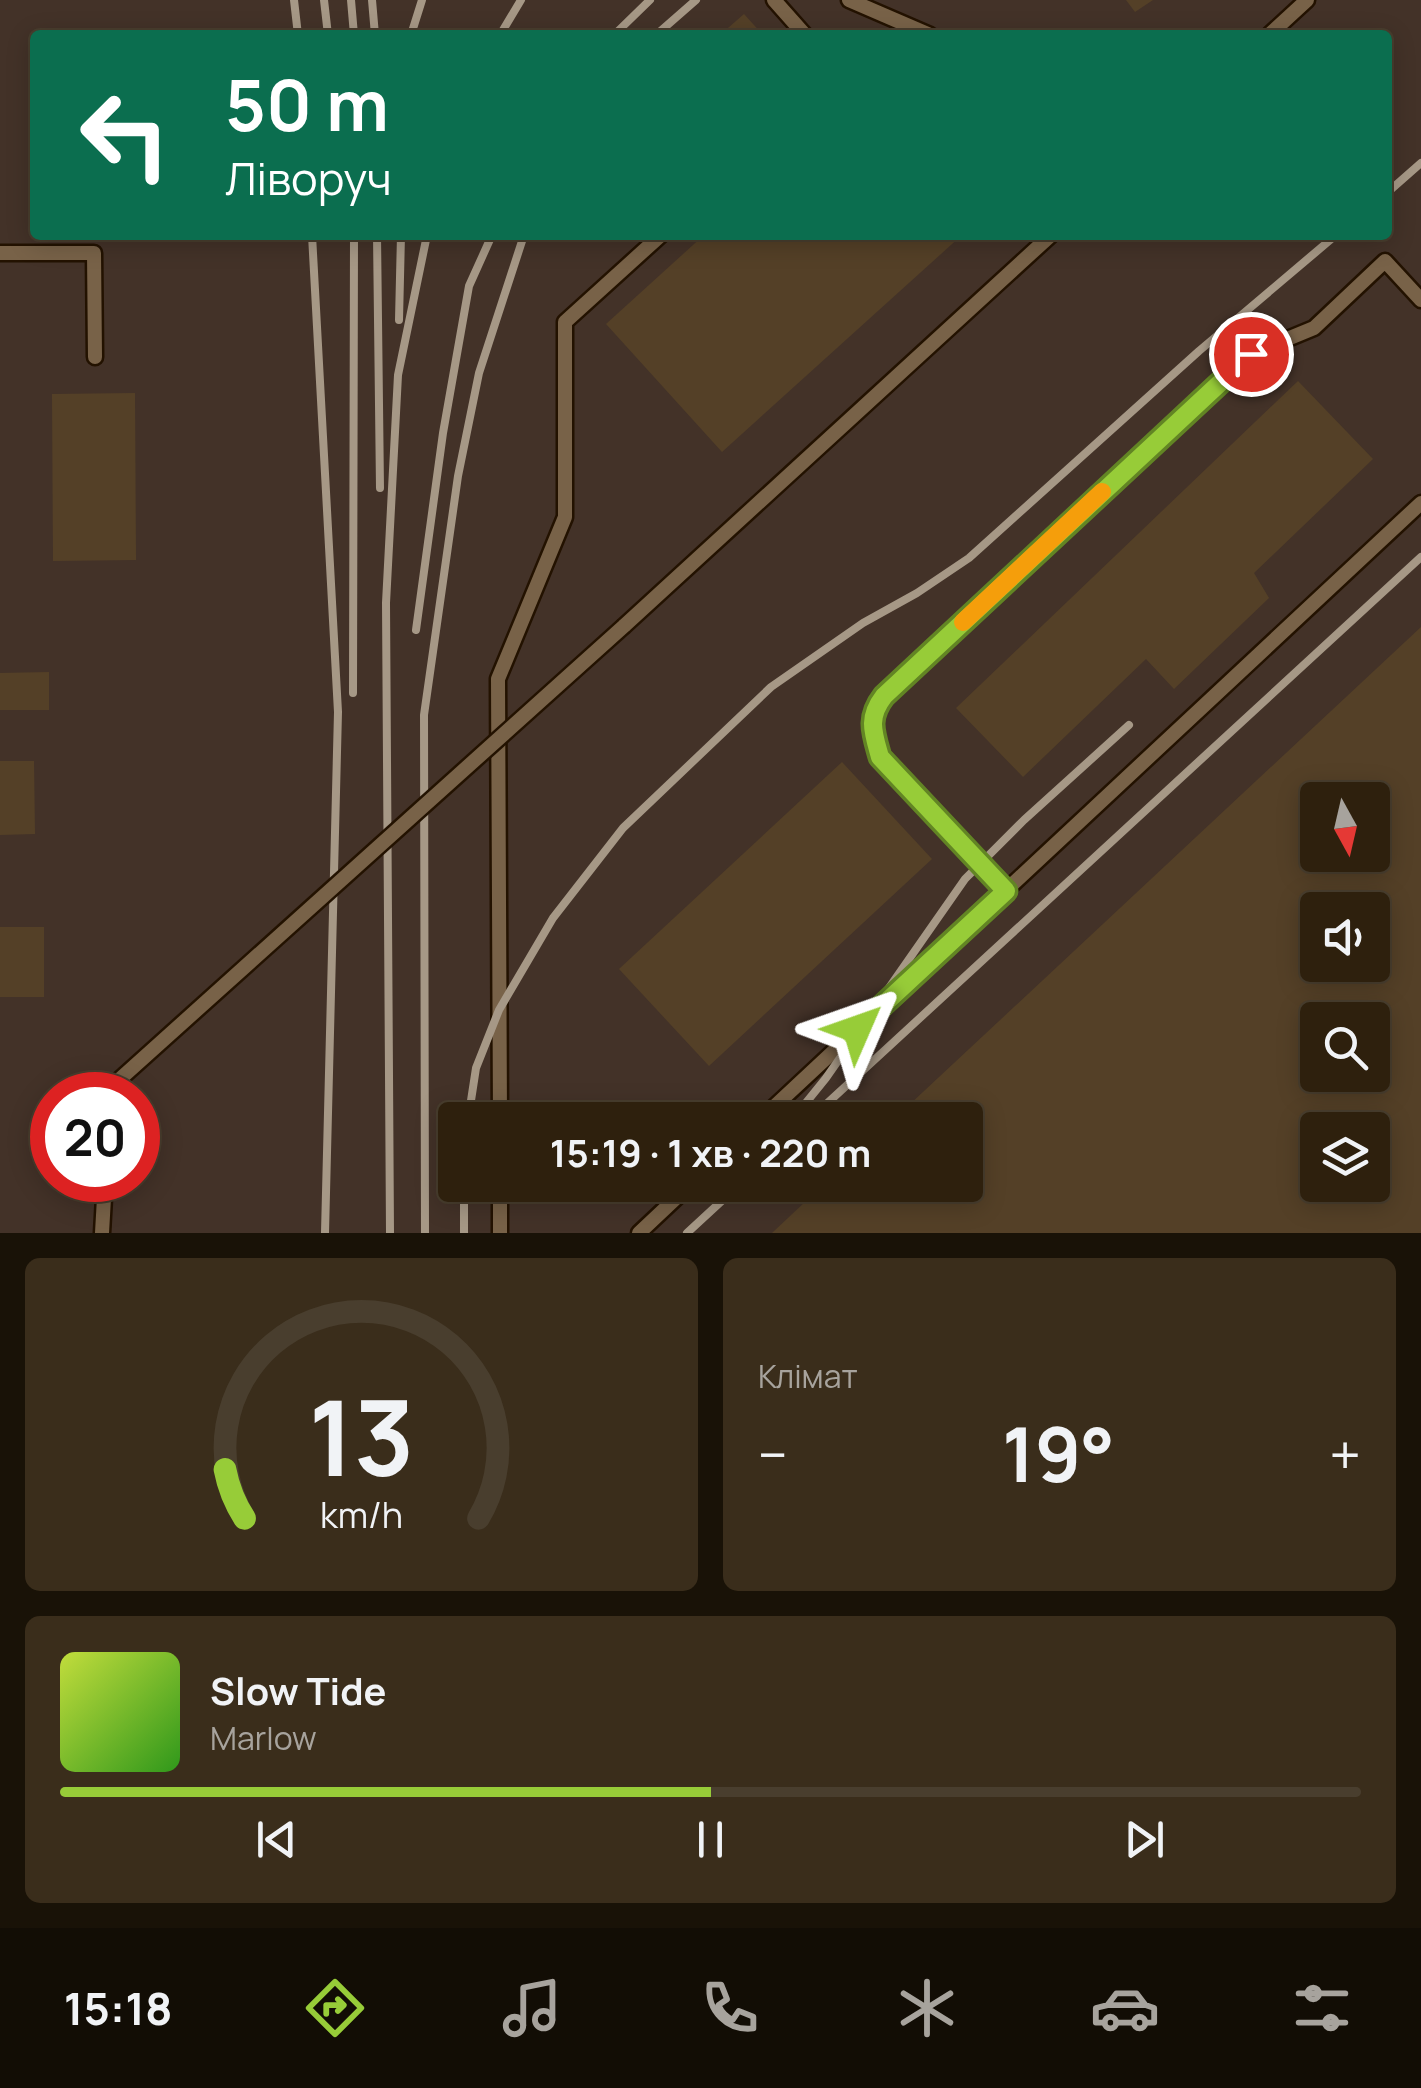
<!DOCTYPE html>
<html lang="uk">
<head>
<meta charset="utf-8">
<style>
  :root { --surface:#2e200d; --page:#3a2d1b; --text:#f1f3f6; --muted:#a7a39d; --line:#493e2e; --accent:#97cc38 }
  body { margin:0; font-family:Manrope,sans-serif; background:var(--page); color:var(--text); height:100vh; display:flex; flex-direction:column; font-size:38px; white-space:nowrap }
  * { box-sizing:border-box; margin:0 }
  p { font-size:32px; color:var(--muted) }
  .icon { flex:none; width:55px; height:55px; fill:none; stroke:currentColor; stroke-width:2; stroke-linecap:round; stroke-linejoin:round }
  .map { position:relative; height:1233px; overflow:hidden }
  .drawer { display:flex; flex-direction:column; gap:25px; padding:25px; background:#191207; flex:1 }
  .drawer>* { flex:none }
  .top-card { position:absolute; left:30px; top:30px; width:1362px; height:210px; border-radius:10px; box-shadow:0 5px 25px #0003,0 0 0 2px var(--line); background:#0b6e4f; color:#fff; overflow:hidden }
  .needle { width:65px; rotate:172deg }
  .tools { position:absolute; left:1300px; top:782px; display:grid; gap:20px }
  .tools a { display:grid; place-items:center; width:90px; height:90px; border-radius:10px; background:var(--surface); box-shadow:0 5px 25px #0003,0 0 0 2px var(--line); font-size:50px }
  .speed { position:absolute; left:30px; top:1072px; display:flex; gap:20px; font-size:50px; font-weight:700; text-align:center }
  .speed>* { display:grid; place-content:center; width:130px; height:130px; border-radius:50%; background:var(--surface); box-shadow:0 5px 25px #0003,0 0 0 2px var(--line); line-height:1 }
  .speed .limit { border:15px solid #d22; background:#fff; color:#111 }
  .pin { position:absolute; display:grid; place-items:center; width:85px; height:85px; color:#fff; margin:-42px; border:5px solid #fff; border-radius:50%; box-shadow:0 2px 10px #0007 }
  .me { position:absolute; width:110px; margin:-55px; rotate:47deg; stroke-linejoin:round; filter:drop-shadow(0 0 8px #0008) }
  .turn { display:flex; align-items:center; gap:35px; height:210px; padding:0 30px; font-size:45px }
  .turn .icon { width:130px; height:130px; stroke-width:2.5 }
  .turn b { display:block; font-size:70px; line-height:85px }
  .big { font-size:75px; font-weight:700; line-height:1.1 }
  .drawer .tile { flex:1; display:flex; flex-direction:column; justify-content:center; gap:15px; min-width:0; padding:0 35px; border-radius:15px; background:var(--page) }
  .drawer .dial { align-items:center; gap:0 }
  .dial svg { height:260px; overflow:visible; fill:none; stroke:var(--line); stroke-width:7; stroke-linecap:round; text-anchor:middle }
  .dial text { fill:var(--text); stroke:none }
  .song { display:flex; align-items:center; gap:30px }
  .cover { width:120px; height:120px; border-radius:15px; background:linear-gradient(135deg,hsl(70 70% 55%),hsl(110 70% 35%)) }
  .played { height:10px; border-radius:5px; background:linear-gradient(90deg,var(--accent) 50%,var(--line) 50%) }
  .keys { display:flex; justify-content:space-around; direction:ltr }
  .heat { display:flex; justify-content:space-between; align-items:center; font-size:55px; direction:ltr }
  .drawer .tiles { flex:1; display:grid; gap:25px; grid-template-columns:1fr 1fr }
  .tile:last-child { grid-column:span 2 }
  .trip { position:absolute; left:438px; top:1102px; width:545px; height:100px; border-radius:10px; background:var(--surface); box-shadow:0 5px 25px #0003,0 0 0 2px var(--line); font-weight:700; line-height:100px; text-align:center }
  .tab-bar { display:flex; height:160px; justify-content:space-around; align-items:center; background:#120d05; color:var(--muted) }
  .tab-bar .icon { width:70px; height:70px }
  .tab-bar .active { color:var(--accent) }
  .tab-bar b { font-size:45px; color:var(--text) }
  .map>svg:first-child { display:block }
  .industrial { fill:#433228; fill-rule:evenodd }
  .building { fill:#544027; fill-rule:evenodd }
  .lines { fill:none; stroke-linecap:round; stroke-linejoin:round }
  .service-casing { stroke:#231200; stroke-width:19 }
  .service { stroke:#786248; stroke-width:14 }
  .rail { stroke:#a69886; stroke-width:8 }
  .service-bridge-casing { stroke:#231200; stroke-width:19; stroke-linecap:butt }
  .service-bridge { stroke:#786248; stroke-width:14 }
  .route-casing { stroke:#628524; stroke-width:25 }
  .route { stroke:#97cc38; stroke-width:18 }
  .slow { stroke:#f59e0b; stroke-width:18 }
</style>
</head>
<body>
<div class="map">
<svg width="1421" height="1233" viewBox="0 0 1421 1233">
  <rect width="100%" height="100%" fill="#3d2a11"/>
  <path class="industrial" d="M0 0H1421V1233H0ZM35 35H1388V235H35ZM1318 800H1372V855H1318ZM1318 910H1372V965H1318ZM1318 1020H1372V1075H1318ZM52 1095H138V1180H52ZM455 1120H965V1185H455ZM1318 1130H1372V1185H1318Z"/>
  <g class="building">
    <path d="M1126 0H1153L1135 12Z"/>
    <path d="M744 14 763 35H720Z"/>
    <path d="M704 235H962L722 452 606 324Z"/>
    <path d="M1298 381 1373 459 1254 573 1269 598 1174 689 1146 659 1023 777 956 708Z"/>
    <path d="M135 393 136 560 53 561 52 394Z"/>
    <path d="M1421 627V1233H772L823 1185H965V1120H893ZM1318 800H1372V855H1318ZM1318 910H1372V965H1318ZM1318 1020H1372V1075H1318ZM1318 1130H1372V1185H1318Z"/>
    <path d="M49 672V710H0V673Z"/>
    <path d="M0 761H34L35 834 0 835Z"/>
    <path d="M842 762 932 859 709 1066 619 969Z"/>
    <rect x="0" y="927" width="44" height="70"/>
  </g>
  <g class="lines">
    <defs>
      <g id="service">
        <path d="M774 0 805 35"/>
        <path d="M849 0 930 35"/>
        <path d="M1269 35 1307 0"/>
        <path d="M0 253H94L95 357"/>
        <path d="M624 626 1051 235"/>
        <path d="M1006 891 880 757C873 732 867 718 884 696L1251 354 1314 328 1385 261 1421 300"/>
        <path d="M500 1120 498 679 565 517V322L661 235"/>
        <path d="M760 1120 1421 503"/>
        <path d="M500 1185V1233"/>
        <path d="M102 1233 105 1180"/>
        <path d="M639 1233 690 1185"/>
      </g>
    </defs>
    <use href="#service" class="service-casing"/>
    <use href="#service" class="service"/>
    <g class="rail">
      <path d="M294 0 298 35"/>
      <path d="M324 0 328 35"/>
      <path d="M351 0 354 35"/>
      <path d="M372 0 375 35"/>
      <path d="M411 35 422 0"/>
      <path d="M500 35 521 0"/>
      <path d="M614 35 650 0"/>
      <path d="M656 35 696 0"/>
      <path d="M1388 192 1421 163"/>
      <path d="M312 235 338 712 325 1233"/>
      <path d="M377 235 380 488"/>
      <path d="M399 320 401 235"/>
      <path d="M416 630 443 433 469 286 492 235"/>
      <path d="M353 693 354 235"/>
      <path d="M468 1120 476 1068 499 1010 553 918 623 828 771 687 863 623 917 593 969 558 1199 351 1336 235"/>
      <path d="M792 1120 826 1078 965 879 1024 820 1129 725"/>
      <path d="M809 1120 1421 557"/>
      <path d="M464 1185V1233"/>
      <path d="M390 1233 386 603 398 375 427 235"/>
      <path d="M425 1233 424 715 458 476 479 373 524 235"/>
      <path d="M687 1233 739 1185"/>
    </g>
    <defs>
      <path id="service-bridge" d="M110 1088 624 626"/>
    </defs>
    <use href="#service-bridge" class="service-bridge-casing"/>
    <use href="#service-bridge" class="service-bridge"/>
  </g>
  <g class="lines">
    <defs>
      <path id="route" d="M857 1029 1006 891 880 757C873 732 867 718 884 696L1251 354"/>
    </defs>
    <use href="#route" class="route-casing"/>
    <use href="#route" class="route"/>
    <path class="slow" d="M963 622 1102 492"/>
  </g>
</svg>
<div class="tools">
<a><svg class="needle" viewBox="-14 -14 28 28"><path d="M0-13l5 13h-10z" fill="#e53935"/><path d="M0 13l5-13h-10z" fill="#a7a39d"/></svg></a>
<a><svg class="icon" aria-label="sound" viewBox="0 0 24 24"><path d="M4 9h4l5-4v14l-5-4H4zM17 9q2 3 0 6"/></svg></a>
<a><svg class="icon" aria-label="search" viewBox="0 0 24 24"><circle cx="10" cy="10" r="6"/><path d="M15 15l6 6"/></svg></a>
<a><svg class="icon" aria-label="layers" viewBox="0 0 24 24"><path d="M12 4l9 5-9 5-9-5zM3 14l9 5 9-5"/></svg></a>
</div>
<div class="speed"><div class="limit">20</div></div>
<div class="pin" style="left:1251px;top:354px;background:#d93025"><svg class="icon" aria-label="arrive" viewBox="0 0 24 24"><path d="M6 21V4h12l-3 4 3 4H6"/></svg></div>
<svg class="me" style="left:857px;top:1029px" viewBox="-20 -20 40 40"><path d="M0-17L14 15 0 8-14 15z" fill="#97cc38" stroke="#fff" stroke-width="4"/></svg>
<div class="trip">15:19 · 1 хв · 220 m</div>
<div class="top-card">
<div class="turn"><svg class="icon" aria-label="left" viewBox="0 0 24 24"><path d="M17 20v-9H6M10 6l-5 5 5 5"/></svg><div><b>50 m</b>Ліворуч</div></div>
</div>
</div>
<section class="drawer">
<div class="tiles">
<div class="tile dial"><svg viewBox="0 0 100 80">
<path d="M14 69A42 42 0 1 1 86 69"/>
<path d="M14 69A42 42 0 0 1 8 54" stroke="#97cc38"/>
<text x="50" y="56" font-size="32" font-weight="700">13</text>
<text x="50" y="72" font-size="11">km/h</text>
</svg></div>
<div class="tile"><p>Клімат</p>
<div class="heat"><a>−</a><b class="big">19°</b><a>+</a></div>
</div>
<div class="tile">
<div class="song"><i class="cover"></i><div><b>Slow Tide</b><p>Marlow</p></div></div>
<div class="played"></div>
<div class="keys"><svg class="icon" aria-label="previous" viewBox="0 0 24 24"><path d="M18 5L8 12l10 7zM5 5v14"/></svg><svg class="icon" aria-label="pause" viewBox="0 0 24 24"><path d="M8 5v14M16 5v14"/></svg><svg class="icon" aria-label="next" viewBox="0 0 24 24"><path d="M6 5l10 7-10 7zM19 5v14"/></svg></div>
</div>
</div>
</section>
<nav class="tab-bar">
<b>15:18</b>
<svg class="icon active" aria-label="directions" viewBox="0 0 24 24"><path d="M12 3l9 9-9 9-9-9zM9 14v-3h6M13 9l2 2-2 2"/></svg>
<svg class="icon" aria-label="music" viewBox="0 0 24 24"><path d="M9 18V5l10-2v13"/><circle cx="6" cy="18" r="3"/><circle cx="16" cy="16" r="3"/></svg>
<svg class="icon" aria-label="phone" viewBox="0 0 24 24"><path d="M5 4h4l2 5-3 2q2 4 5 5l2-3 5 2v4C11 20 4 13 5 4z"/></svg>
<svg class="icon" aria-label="climate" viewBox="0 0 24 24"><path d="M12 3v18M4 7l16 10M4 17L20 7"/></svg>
<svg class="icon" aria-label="car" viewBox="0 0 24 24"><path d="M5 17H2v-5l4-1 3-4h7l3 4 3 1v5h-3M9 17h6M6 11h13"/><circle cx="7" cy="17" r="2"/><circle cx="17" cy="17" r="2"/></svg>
<svg class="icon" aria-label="filters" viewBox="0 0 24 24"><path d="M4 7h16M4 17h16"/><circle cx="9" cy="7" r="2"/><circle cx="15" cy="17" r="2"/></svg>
</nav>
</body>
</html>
